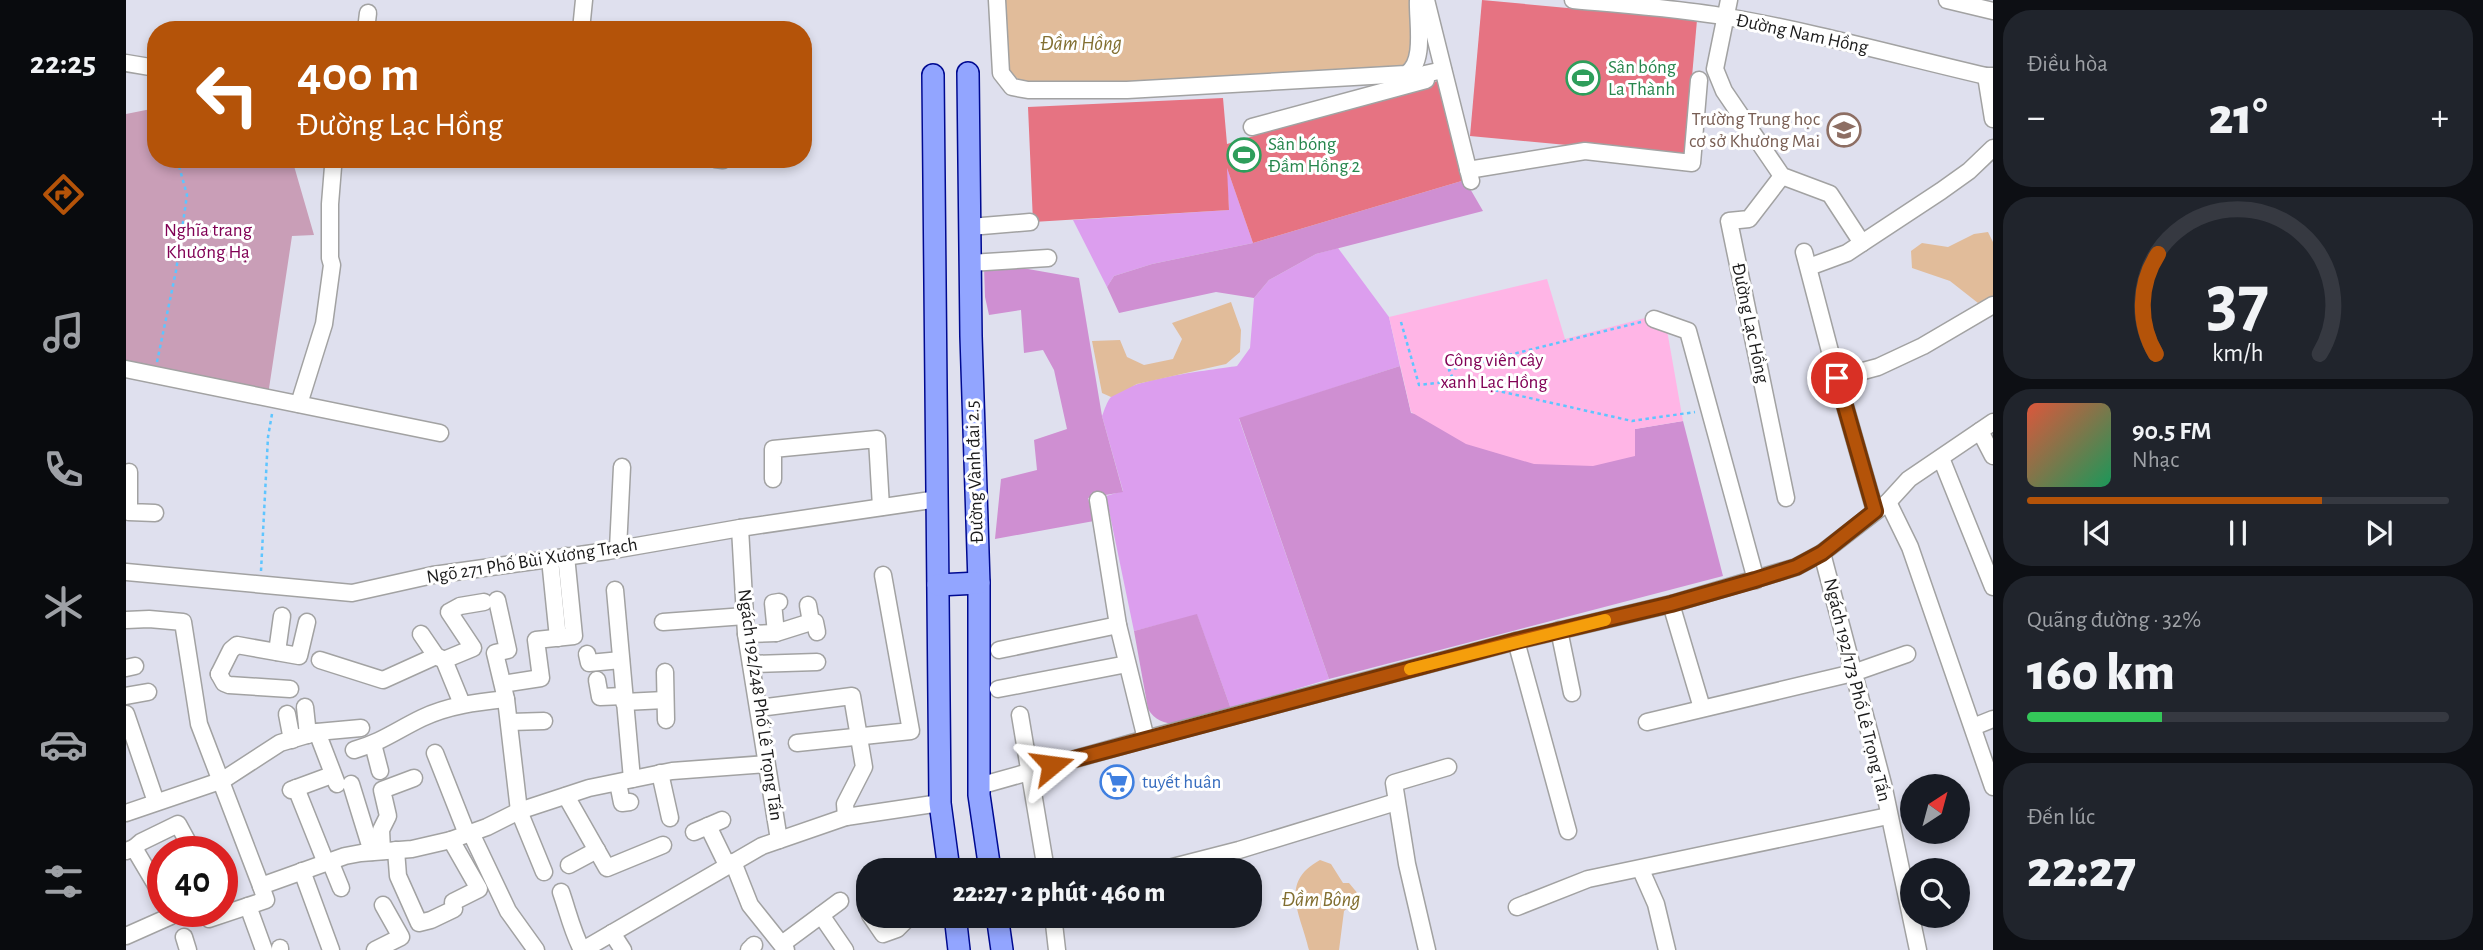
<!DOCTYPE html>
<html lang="vi">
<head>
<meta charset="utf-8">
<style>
  :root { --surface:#171b24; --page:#20242c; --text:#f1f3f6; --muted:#9ea1a6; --line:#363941; --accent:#b45309 }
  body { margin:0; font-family:"Alegreya Sans",sans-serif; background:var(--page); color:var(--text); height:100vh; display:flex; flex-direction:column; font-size:26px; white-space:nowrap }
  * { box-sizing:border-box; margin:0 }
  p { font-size:23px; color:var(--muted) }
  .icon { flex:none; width:38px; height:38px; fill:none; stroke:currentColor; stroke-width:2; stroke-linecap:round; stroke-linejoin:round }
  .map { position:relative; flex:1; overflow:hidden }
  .sheet { display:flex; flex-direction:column; gap:10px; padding:10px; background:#0d0f14; width:490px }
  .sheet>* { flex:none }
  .banner { position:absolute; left:21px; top:21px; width:665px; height:147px; border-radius:28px; box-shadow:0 4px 10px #0003; background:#b45309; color:#fff; overflow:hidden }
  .needle { width:46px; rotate:36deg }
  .controls { position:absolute; left:1774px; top:774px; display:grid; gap:14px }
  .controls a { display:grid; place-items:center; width:70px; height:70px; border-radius:50%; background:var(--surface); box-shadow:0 4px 10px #0003; font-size:35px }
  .speed { position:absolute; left:21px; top:836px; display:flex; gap:14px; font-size:35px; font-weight:700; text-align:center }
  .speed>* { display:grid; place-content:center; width:91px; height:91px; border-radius:50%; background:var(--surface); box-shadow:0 4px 10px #0003; line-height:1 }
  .speed .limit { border:10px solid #d22; background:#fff; color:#111 }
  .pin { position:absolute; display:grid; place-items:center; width:60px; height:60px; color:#fff; margin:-30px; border:4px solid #fff; border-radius:50%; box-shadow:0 2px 7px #0007 }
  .me { position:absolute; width:77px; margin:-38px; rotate:74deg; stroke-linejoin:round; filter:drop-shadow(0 0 5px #0008) }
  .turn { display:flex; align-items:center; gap:24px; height:147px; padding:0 35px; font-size:32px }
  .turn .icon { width:91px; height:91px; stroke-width:2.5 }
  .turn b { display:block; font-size:49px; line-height:60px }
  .big { font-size:52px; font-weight:800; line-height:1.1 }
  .sheet .widget { flex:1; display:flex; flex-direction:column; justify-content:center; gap:10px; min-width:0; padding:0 24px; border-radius:28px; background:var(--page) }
  .sheet .dial { align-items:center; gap:0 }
  .dial svg { height:182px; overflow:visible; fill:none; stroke:var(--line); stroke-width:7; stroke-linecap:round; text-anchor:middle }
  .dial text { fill:var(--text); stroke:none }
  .song { display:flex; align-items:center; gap:21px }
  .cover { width:84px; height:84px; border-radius:10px; background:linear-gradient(135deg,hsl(10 70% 55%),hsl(150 70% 35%)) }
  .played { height:7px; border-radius:4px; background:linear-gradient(90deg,var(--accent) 70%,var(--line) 70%) }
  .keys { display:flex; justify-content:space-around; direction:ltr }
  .heat { display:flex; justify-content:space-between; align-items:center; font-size:38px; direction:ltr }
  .charge { height:10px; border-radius:5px; background:linear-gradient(90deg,#34c759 32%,var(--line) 0) }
  .trip { position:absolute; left:730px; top:858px; width:406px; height:70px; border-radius:28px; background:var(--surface); box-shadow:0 4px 10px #0003; font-weight:800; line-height:70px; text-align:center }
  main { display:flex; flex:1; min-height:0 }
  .dock { display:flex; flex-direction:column; width:126px; justify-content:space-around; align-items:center; background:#090b0e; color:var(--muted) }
  .dock .icon { width:49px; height:49px }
  .dock .on { color:var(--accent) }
  .dock b { font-size:32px; color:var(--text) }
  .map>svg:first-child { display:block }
  .grass { fill:#dc9eee }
  .forest { fill:#cf8fd2 }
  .cemetery { fill:#c99eb7 }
  .park { fill:#ffb5e6 }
  .pitch { fill:#e67382 }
  .water { fill:#e1bc9a }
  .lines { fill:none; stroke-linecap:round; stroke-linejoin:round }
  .minor-casing { stroke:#a2a2a2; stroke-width:19 }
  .major-casing { stroke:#000a91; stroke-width:24 }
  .path { stroke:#5ec5ff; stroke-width:2.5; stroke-dasharray:3.5 3.5; stroke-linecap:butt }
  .minor { stroke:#fff; stroke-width:16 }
  .major { stroke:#92a5ff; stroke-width:21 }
  .route-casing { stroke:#753606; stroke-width:18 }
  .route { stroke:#b45309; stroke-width:12 }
  .slow { stroke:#f59e0b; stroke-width:12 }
  .labels { text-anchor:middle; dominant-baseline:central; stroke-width:6; stroke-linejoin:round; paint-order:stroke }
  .street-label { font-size:19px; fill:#1b1b1b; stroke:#fff }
  .leisure-label { font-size:19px; fill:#27864d; stroke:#fff; text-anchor:start }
  .education-label { font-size:19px; fill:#785e54; stroke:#fff; text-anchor:end }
  .park-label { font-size:19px; fill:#810155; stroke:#fff }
  .shop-label { font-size:19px; fill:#366cbe; stroke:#fff; text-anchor:start }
  .water-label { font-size:21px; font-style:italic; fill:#826f31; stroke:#fff }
</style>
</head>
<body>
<main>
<nav class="dock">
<b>22:25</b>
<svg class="icon on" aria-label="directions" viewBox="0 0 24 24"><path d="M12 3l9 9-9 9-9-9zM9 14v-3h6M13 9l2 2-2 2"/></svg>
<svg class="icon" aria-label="music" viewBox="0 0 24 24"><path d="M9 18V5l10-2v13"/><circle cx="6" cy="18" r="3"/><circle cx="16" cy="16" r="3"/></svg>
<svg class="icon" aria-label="phone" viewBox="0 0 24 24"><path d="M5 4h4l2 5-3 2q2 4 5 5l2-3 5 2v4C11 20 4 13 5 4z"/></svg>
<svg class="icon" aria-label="climate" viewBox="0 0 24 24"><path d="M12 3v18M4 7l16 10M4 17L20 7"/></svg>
<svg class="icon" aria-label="car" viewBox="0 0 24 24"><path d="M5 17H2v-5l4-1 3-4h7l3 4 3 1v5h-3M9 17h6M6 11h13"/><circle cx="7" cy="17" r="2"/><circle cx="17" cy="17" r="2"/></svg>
<svg class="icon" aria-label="filters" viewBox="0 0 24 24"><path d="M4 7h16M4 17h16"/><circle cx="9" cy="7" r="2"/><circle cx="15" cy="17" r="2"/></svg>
</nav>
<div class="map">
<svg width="1867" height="950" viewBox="0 0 1867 950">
  <rect width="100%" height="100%" fill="#dfe0ee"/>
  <g class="grass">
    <path d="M1100 165 1127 243 1026 264 988 276 981 287 947 220 1103 210Z"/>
    <path d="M1212 248 1263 317 1274 366 1113 419 1203 679 1105 709 1071 615 1008 631 980 496 997 491 976 416C978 411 981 401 985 397 1003 379 1085 370 1111 366L1124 348 1128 298 1143 280 1190 254Z"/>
  </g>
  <g class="forest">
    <path d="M1339 180 1357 211 1190 254 1143 280 1128 298 1090 292 993 313 981 287 988 276 1026 264 1127 243Z"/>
    <path d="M858 267 902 269 953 278 976 416 997 492 962 498 968 521 869 539 875 479 911 470 908 440 941 429 928 370 917 350 898 353 895 310 863 315 859 297Z"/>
    <path d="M1274 366 1285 413 1509 456V429L1557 421 1597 576 1203 679 1113 418Z"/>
    <path d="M1071 614 1105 709C1080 717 1039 738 1022 709L1008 631Z"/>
  </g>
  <path class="cemetery" d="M30 108V159H166L188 235 166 236 142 395 0 363V114Z"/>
  <path class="park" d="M1421 279 1439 339 1538 313 1557 421 1509 429V456L1467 466 1408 464 1340 444 1285 412 1263 317Z"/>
  <g class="pitch">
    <path d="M1356 0 1571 20 1559 156 1344 136Z"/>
    <path d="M1312 81 1339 180 1127 243 1101 168 1103 210 907 222 902 107 1097 98 1101 144Z"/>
  </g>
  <g class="water">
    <path d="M875 0H1289L1290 44 1278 69 901 87 883 71Z"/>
    <path d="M1862 232 1867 242V297L1852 303 1824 281 1786 268 1785 251 1796 243 1822 247 1848 234Z"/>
    <path d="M1105 302 1115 330 1114 352 1100 364 1011 384 985 397 976 393 966 341 994 340 1001 357 1018 365 1047 359 1056 339 1046 323Z"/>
    <path d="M1194 860 1205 864 1217 883H1223L1233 895V899L1218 911 1213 950H1183C1175 914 1152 883 1194 860Z"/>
  </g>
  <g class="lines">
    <defs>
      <g id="minor">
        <path d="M871 0 875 73 886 87 902 90H1001L1280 74C1300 63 1291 21 1292 0"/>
        <path d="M1300 0 1345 181"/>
        <path d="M1447 0C1499 5 1550 8 1601 17 1688 32 1774 56 1860 76H1867"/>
        <path d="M1603 0 1589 69 1598 91 1656 176 1704 194 1736 243"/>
        <path d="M1821 0 1867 11"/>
        <path d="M240 30 242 13"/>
        <path d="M455 30 458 0"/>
        <path d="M0 63 30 68"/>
        <path d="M1860 76 1867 119"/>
        <path d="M1126 127 1300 80 1299 74 1317 70"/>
        <path d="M589 159 597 160"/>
        <path d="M1342 170 1459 151 1566 163 1573 80"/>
        <path d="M1656 176 1623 219 1603 221 1660 498"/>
        <path d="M844 227 904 222"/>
        <path d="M1678 252 1711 378 1749 511"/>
        <path d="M844 263 922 258"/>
        <path d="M1683 267 1721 253 1815 191 1843 171 1867 148"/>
        <path d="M1528 319 1562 331 1630 580"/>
        <path d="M0 369 314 433"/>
        <path d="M1711 378 1752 367 1797 346 1867 305"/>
        <path d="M173 404 198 324 206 265 204 258V204L207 167"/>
        <path d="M1854 431 1867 456"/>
        <path d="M1815 458 1867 587"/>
        <path d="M3 472V512L29 513"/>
        <path d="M647 479V449L751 439 755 507"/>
        <path d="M972 500 992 625 1020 739"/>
        <path d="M1762 502 1784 547 1867 787"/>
        <path d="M614 528 620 634 653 840"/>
        <path d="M492 549 496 467"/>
        <path d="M1696 553 1757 784 1792 950"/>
        <path d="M424 559 432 638"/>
        <path d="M0 572 226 593 307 575 482 551 614 528 812 499"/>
        <path d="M489 590 506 779"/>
        <path d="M371 600 382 650 369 653 380 699 393 811 418 872"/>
        <path d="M1545 604 1576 708"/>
        <path d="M682 605 685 622H689L691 632"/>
        <path d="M0 620 23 619 57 622 73 724 135 886 219 856 235 853 286 849 325 840 361 827 393 811 463 788 546 771 640 764"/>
        <path d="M537 622 619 616"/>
        <path d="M1433 630 1446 693"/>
        <path d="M650 633 647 603 653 602"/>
        <path d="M295 634 310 656 318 660 336 704"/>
        <path d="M620 634 650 633 685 622"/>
        <path d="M1390 641 1442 831"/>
        <path d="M873 650 992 625"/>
        <path d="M151 652 156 616"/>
        <path d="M461 654 463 663 495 660"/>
        <path d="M194 660 257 680 310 656"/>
        <path d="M318 660 347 648 323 612 334 606 358 602"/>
        <path d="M625 664 691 662"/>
        <path d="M0 668 9 666"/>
        <path d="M539 672 540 720"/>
        <path d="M93 674 105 650 111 645 173 656 181 622"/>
        <path d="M93 674 98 683 103 685 164 689"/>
        <path d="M471 680 474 697 498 696"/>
        <path d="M377 684 415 678 410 640 448 636 440 556"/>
        <path d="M872 689 1001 664"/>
        <path d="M0 696 22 692"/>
        <path d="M498 702 539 700"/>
        <path d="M179 707 182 735"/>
        <path d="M633 708 726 696 738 767 719 804 720 817"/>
        <path d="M0 714 30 802"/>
        <path d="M161 714 166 740"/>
        <path d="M894 715 920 870"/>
        <path d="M384 722 418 721"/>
        <path d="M1521 722 1727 673 1781 654"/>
        <path d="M1847 727 1867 719"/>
        <path d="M191 732 211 784"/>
        <path d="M671 743 785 731 757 575"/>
        <path d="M247 744 254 771"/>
        <path d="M228 750C256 742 271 730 296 718 323 705 352 702 380 699"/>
        <path d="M309 753 341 834"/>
        <path d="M534 773 544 818"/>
        <path d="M492 783 496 803 504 802"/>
        <path d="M225 784 246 852"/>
        <path d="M853 786 1020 739 1390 641 1545 604 1670 567 1696 553 1762 502 1783 479 1867 422"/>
        <path d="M170 788 200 863"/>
        <path d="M165 790 203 776"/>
        <path d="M440 796 481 868 537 845"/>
        <path d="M0 813 97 780 154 743 191 732 235 728"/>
        <path d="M582 826 601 865"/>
        <path d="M568 832 596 820"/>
        <path d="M345 833 382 911 410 950"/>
        <path d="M325 840 353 889 327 902"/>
        <path d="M8 848 15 842 52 824 64 846"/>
        <path d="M270 850 272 876 293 923 305 920 328 909"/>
        <path d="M0 851 8 848 37 897"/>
        <path d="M256 851 255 830 262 816 256 790 288 778"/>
        <path d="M204 861 215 888"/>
        <path d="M607 862 624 905 660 950"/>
        <path d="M443 865 471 850"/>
        <path d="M1035 870 1113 850 1270 802"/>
        <path d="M1515 870 1530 904 1541 950"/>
        <path d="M176 871 205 950"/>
        <path d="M435 892C442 912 446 931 456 950"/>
        <path d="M122 906 138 950"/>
        <path d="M1391 907 1462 879 1762 816"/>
        <path d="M695 915 719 950"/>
        <path d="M744 915 757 934 771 929 785 915"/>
        <path d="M927 915 931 950"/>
        <path d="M83 919 140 900 135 886"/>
        <path d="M486 933 497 950"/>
        <path d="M0 936 45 916 43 912"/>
        <path d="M58 937 62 950"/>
        <path d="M656 944 714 901"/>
        <path d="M154 948V950"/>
        <path d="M249 950 275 937 257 905"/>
        <path d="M457 950 636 846 720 817 814 803"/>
        <path d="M623 950 628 945"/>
        <path d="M1301 950 1281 864 1268 783 1322 767"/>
      </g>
      <g id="major">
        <path d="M842 73 845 336 853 583V795L864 870"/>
        <path d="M807 75 814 803 823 870"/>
        <path d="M812 585 853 583"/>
        <path d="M829 915 833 950"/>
        <path d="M871 915 876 950"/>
      </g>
    </defs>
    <use href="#minor" class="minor-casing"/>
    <use href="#major" class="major-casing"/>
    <g class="path">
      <path d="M1275 322 1293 385 1328 381"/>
      <path d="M1515 322 1323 370 1328 381 1506 421 1569 412"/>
      <path d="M31 362 50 271 61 195 51 159"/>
      <path d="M135 571 142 437 146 414"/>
      <path d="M1124 894 1127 911"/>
    </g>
    <use href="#minor" class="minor"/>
    <use href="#major" class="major"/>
  </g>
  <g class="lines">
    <defs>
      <path id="route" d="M926 765 1390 641 1545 604 1629 580 1670 567 1696 553 1749 511 1711 378"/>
    </defs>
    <use href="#route" class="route-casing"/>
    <use href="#route" class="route"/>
    <path class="slow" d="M1284 669 1479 620"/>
  </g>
  <defs>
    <symbol id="stadium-ring" viewBox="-11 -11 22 22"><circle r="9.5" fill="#fff" stroke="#2e9e5b" stroke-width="1.5"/><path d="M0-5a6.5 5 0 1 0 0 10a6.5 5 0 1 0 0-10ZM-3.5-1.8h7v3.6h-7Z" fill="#2e9e5b"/></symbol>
    <symbol id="school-ring" viewBox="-11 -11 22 22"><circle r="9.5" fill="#fff" stroke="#8d6e63" stroke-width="1.5"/><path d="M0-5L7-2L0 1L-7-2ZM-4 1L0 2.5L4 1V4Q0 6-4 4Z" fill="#8d6e63"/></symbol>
    <symbol id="supermarket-ring" viewBox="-11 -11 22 22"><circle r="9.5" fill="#fff" stroke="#3f7fe0" stroke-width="1.5"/><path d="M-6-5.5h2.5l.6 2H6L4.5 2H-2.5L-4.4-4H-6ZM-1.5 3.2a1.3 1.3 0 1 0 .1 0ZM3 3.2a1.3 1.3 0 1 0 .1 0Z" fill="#3f7fe0"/></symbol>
  </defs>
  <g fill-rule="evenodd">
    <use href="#stadium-ring" x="1438" y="59" width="38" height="38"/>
    <use href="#school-ring" x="1699" y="111" width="38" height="38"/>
    <use href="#stadium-ring" x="1099" y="136" width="38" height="38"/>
    <use href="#supermarket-ring" x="972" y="763" width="38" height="38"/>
  </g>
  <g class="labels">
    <g class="street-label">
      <text transform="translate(1676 34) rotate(12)">Đường Nam Hồng</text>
      <text transform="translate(1624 323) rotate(78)">Đường Lạc Hồng</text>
      <text transform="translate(849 472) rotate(-92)">Đường Vành đai 2.5</text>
      <text transform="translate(406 561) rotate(-9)">Ngõ 271 Phố Bùi Xương Trạch</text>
      <text transform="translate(1731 690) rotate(76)">Ngách 192/173 Phố Lê Trọng Tấn</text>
      <text transform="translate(634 705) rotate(82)">Ngách 192/248 Phố Lê Trọng Tấn</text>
    </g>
    <g class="leisure-label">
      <text x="1482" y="67">Sân bóng<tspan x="1482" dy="22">La Thành</tspan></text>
      <text x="1142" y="144">Sân bóng<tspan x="1142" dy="22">Đầm Hồng 2</tspan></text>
    </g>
    <g class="education-label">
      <text x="1694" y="119">Trường Trung học<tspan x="1694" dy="22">cơ sở Khương Mai</tspan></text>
    </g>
    <g class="park-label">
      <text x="82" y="230">Nghĩa trang<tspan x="82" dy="22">Khương Hạ</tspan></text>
      <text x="1368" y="360">Công viên cây<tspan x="1368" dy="22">xanh Lạc Hồng</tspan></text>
    </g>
    <g class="shop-label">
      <text x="1016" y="782">tuyết huân</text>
    </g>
    <g class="water-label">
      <text x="955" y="43">Đầm Hồng</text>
      <text x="1195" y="899">Đầm Bông</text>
    </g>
  </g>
</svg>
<div class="controls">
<a><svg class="needle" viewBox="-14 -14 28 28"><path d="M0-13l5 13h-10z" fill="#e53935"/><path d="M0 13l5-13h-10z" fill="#9ea1a6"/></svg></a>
<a><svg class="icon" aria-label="search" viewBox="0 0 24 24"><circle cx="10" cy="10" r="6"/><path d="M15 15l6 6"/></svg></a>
</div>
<div class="speed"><div class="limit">40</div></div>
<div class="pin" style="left:1711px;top:378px;background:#d93025"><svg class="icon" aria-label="arrive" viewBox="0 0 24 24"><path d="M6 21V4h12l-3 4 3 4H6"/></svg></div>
<svg class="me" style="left:926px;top:765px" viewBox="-20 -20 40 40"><path d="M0-17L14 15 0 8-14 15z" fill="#b45309" stroke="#fff" stroke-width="4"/></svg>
<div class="trip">22:27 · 2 phút · 460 m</div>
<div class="banner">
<div class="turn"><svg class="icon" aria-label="left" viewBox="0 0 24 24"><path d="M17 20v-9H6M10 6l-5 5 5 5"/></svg><div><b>400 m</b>Đường Lạc Hồng</div></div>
</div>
</div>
<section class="sheet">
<div class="widget"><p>Điều hòa</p>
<div class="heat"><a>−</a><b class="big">21°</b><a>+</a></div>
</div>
<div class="widget dial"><svg viewBox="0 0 100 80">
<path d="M14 69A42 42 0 1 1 86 69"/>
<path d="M14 69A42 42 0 0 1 15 25" stroke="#b45309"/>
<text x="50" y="56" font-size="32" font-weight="700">37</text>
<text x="50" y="72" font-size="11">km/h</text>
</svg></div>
<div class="widget">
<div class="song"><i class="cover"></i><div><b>90.5 FM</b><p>Nhạc</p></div></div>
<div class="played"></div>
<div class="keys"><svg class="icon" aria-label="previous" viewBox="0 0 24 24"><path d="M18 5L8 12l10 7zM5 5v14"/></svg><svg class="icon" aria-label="pause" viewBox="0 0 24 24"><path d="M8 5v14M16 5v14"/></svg><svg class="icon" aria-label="next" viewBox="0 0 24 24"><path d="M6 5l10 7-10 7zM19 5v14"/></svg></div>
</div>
<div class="widget"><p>Quãng đường · 32%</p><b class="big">160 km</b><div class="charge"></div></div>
<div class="widget"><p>Đến lúc</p><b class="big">22:27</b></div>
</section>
</main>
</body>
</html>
